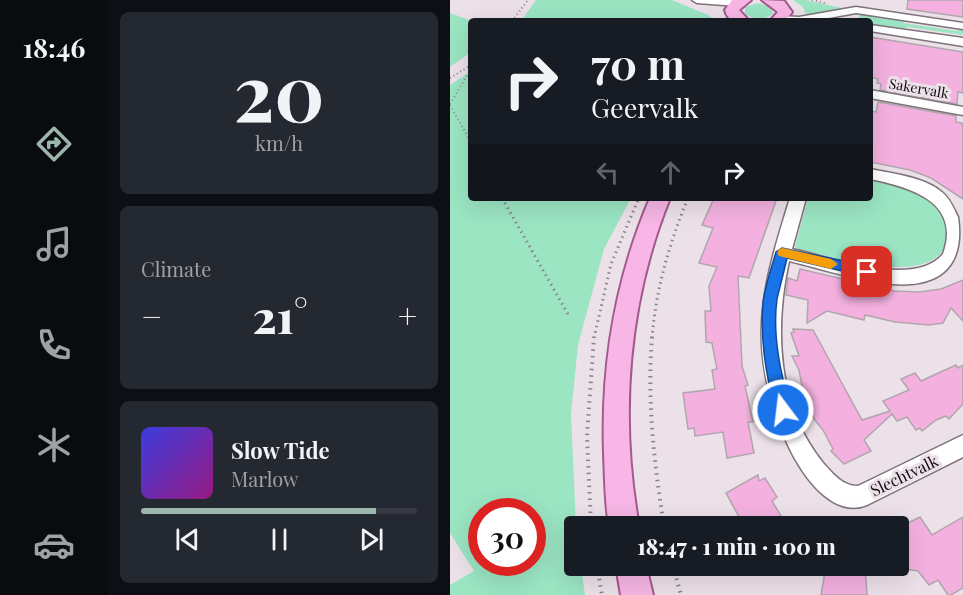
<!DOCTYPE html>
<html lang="en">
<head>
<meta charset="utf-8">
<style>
  :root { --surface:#171b24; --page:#242831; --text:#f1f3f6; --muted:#9ea1a6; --line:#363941; --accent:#9cb6ad }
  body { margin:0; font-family:"Playfair Display",serif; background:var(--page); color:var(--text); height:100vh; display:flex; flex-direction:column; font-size:22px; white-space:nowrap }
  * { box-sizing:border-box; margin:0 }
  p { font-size:20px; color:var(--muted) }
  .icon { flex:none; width:33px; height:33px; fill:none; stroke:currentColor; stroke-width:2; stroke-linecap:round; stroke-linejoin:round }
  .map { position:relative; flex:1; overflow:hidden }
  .details { display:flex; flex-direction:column; gap:12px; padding:12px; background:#0d0f14; width:342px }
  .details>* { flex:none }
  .guide { position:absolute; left:18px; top:18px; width:405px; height:183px; border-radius:6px; box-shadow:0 6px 24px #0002; background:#171b24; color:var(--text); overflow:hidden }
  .speed { position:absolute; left:18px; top:498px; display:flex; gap:12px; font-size:30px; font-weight:700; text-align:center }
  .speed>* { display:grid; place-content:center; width:78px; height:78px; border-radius:50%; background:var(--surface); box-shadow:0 6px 24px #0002; line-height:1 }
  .speed .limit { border:9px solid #d22; background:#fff; color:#111 }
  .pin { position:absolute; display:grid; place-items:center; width:51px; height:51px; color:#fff; margin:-26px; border-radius:12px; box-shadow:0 3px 9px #0006 }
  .me { position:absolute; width:66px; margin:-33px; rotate:345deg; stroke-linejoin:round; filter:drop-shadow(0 0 4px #0008) }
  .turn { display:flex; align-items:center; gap:21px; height:126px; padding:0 24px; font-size:27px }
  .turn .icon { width:78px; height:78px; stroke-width:2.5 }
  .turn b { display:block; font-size:42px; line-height:51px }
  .lanes { display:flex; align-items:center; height:57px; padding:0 24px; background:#0003; justify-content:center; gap:30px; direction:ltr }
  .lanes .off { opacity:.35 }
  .big { font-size:45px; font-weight:800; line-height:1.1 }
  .details .widget { flex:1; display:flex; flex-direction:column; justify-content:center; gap:9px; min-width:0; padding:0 21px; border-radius:9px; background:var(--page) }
  .details .dial { align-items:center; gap:0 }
  .dial b { font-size:78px; line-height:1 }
  .song { display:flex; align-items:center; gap:18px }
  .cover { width:72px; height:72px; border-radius:9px; background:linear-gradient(135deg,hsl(240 70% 55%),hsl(310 70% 35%)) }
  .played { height:6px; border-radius:3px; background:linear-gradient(90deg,var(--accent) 85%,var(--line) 85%) }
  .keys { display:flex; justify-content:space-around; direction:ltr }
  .heat { display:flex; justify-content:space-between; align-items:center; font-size:33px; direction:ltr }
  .trip { position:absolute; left:114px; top:516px; width:345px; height:60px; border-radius:6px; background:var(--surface); box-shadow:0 6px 24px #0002; font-weight:800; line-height:60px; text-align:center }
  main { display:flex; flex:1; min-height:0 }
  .tab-bar { display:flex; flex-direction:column; width:108px; justify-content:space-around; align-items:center; background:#090b0e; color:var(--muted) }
  .tab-bar .icon { width:42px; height:42px }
  .tab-bar .on { color:var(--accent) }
  .tab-bar b { font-size:27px; color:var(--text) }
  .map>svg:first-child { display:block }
  .green { fill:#9be5c3; fill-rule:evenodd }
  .building { fill:#f4b1e0; stroke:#b1a6ad; stroke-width:1.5 }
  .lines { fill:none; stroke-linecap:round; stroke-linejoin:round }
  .minor-casing { stroke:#7e737a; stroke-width:3 }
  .major-casing { stroke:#a25a8e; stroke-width:4 }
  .path-far2 { stroke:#8b8388; stroke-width:2; stroke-dasharray:1 3; stroke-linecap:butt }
  .path-far1 { stroke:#8b8388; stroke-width:3; stroke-dasharray:1.5 4; stroke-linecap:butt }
  .path { stroke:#8b8388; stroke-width:4; stroke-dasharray:1.5 5; stroke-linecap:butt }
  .minor { fill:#fff; fill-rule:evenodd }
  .major { fill:#f7b6e5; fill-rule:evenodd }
  .route { fill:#1a73e8; stroke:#114b97; stroke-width:1.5 }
  .slow { fill:#f59e0b }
  .labels { text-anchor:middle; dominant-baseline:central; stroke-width:6; stroke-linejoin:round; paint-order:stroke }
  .far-street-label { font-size:14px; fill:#0f0b0d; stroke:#ede1e9 }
  .street-label { font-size:16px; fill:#0f0b0d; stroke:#ede1e9 }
</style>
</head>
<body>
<main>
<nav class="tab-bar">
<b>18:46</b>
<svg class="icon on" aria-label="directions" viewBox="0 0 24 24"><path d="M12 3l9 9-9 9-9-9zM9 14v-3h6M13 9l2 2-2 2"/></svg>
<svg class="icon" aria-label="music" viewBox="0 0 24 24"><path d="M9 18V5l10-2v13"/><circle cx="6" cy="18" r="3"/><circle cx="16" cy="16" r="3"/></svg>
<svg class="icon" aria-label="phone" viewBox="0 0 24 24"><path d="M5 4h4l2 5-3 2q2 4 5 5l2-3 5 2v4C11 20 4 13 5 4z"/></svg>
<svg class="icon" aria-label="climate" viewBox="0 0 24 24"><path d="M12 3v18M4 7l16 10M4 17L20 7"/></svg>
<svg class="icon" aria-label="car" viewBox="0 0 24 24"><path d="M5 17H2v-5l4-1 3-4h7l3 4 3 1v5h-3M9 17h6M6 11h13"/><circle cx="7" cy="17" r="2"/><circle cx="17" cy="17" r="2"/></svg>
</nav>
<section class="details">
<div class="widget dial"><b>20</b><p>km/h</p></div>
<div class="widget"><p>Climate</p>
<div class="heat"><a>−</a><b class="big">21°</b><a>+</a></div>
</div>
<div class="widget">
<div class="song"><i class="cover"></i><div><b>Slow Tide</b><p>Marlow</p></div></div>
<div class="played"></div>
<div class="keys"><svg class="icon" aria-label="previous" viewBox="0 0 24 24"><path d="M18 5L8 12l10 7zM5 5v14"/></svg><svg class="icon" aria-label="pause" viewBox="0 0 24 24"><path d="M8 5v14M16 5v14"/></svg><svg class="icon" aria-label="next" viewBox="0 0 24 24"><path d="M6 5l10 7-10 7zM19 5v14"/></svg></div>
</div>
</section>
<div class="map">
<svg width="513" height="595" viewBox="0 0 513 595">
  <rect width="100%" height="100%" fill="#ede1e9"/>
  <g class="green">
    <path d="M86 0H222L258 15 266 21H71Z"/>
    <path d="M343 0H356L396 9 359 15 356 14 353 7Z"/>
    <path d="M308 3 321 7 323 14C314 20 304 20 295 14V7Z"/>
    <path d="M411 12 460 19 453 23 507 31 513 28V35L458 27 450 30 420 26V21H408Z"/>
    <path d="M0 13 22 21 21 52 0 67Z"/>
    <path d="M21 71V198H181L154 249 128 345 121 414 126 526 124 566H131L135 595H0V585L24 571 0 533V85ZM32 512H82V562H32Z"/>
    <path d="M420 179 460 188 486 204 499 227C497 237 497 249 488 256 462 277 406 263 376 256 366 254 353 253 345 247L358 198H420Z"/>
  </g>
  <g class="building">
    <path d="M458 0H513V17L457 9Z"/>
    <path d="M420 37 513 52V93L508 92 507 104 430 90 431 84 427 83 428 79 420 77Z"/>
    <path d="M428 102 506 116V122L512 123 513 128V199L481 178 460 170 420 162V111L426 112Z"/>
    <path d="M264 198H327L299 278 288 276 292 366 298 385 295 386 303 422H298L304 453 277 458 273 432 245 436 244 428 238 429 233 393 265 389 262 370 267 369 262 343 256 342 255 311H261L259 286 267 267 249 263 263 228 252 225Z"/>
    <path d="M350 269 444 291 469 292 491 289 513 280V321L501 308 493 323 479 325 445 322 415 315 414 320 377 311 357 323 358 300 336 295 338 278 347 281Z"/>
    <path d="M343 329 363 330 412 420 440 411 433 401 459 390 451 379 465 373 471 381 506 365 508 368 513 365V404L499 419 496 416 486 420 472 431 470 428 466 430 457 417 447 421 442 414 414 440 421 451 394 464 381 451 383 449 373 430 364 419 359 400 353 391 349 370 342 356H349L341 333 344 332Z"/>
    <path d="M308 475 309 481 315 478 327 497 322 501 337 526H294L276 493Z"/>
    <path d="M470 517 482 535 513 517V588L501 595H498L488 580 479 585 468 571 448 568V528Z"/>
    <path d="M376 566H415L417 595H371Z"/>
  </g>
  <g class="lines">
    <defs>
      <g id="minor">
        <path d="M242 0H288L292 3 287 6 247 3Z"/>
        <path d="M406 7 513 23V29L406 13 362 21H326L324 19 330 16 349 17Z"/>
        <path d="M420 25 513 38V46L420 31Z"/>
        <path d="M420 90 513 107V115L420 98Z"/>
        <path d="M420 169C444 174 475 177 493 193 500 199 504 209 508 217 513 251 503 277 469 283 434 290 374 269 339 261 324 330 327 407 374 464 384 475 393 486 408 486L513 435V457L417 505C397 513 379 502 365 487 348 468 336 444 328 420 297 337 315 279 340 198H356L342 249C380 257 464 289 493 254 512 201 459 187 420 179Z"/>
      </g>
      <g id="major">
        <path d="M282 0H301L289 10 299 21C288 21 278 23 275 10Z"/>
        <path d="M312 0 334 1 342 12 335 21H320L328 12Z"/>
        <path d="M200 198H220C178 301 169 416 189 526H159C155 503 155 477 154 453 151 364 165 280 200 198Z"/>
        <path d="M166 566H196L203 595H171Z"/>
      </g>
    </defs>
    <use href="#minor" class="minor-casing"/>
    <use href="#major" class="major-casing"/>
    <g class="path-far2">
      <path d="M362 0 375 3"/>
      <path d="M62 21 78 0"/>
      <path d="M0 78 21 65"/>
      <path d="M0 104 21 69"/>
      <path d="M0 105 21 142"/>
    </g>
    <g class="path-far1">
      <path d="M52 198 119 316"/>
      <path d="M144 338 161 264 188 200"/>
      <path d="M202 338C206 289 219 244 238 198"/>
    </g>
    <g class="path">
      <path d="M202 337C197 401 204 463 214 526"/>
      <path d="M141 526 137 436 144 337"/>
      <path d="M147 566 152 595"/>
      <path d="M223 566 231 595"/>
    </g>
    <use href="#minor" class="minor"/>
    <use href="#major" class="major"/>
  </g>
  <path class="route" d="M332 248 417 266 423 272 417 277 337 258C334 272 330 286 327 299 322 336 331 375 341 410L339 415 333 417 328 415 325 410C316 374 310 340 313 303 315 286 321 269 326 252Z"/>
  <path class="slow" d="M333 248 381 259 388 264 381 269 329 256 327 253 329 249Z"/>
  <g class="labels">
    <g class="far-street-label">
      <text transform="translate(469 88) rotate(10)">Sakervalk</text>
    </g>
    <g class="street-label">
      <text transform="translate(454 475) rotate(-26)">Slechtvalk</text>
    </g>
  </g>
</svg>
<div class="speed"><div class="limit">30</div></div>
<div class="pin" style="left:417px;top:272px;background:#d93025"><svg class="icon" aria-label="arrive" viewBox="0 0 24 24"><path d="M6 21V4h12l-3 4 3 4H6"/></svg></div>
<svg class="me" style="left:333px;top:410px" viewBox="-20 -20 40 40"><circle r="17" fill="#1a73e8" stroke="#fff" stroke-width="3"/><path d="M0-11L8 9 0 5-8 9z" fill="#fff"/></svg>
<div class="trip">18:47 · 1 min · 100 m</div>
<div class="guide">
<div class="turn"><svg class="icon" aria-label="right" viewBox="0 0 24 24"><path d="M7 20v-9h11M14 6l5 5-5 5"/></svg><div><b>70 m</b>Geervalk</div></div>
<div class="lanes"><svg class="icon off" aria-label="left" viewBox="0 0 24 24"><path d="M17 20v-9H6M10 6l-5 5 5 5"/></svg><svg class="icon off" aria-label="ahead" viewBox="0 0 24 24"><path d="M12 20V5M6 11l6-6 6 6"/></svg><svg class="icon" aria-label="right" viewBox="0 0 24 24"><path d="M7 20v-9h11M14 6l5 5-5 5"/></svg></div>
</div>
</div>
</main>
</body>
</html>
